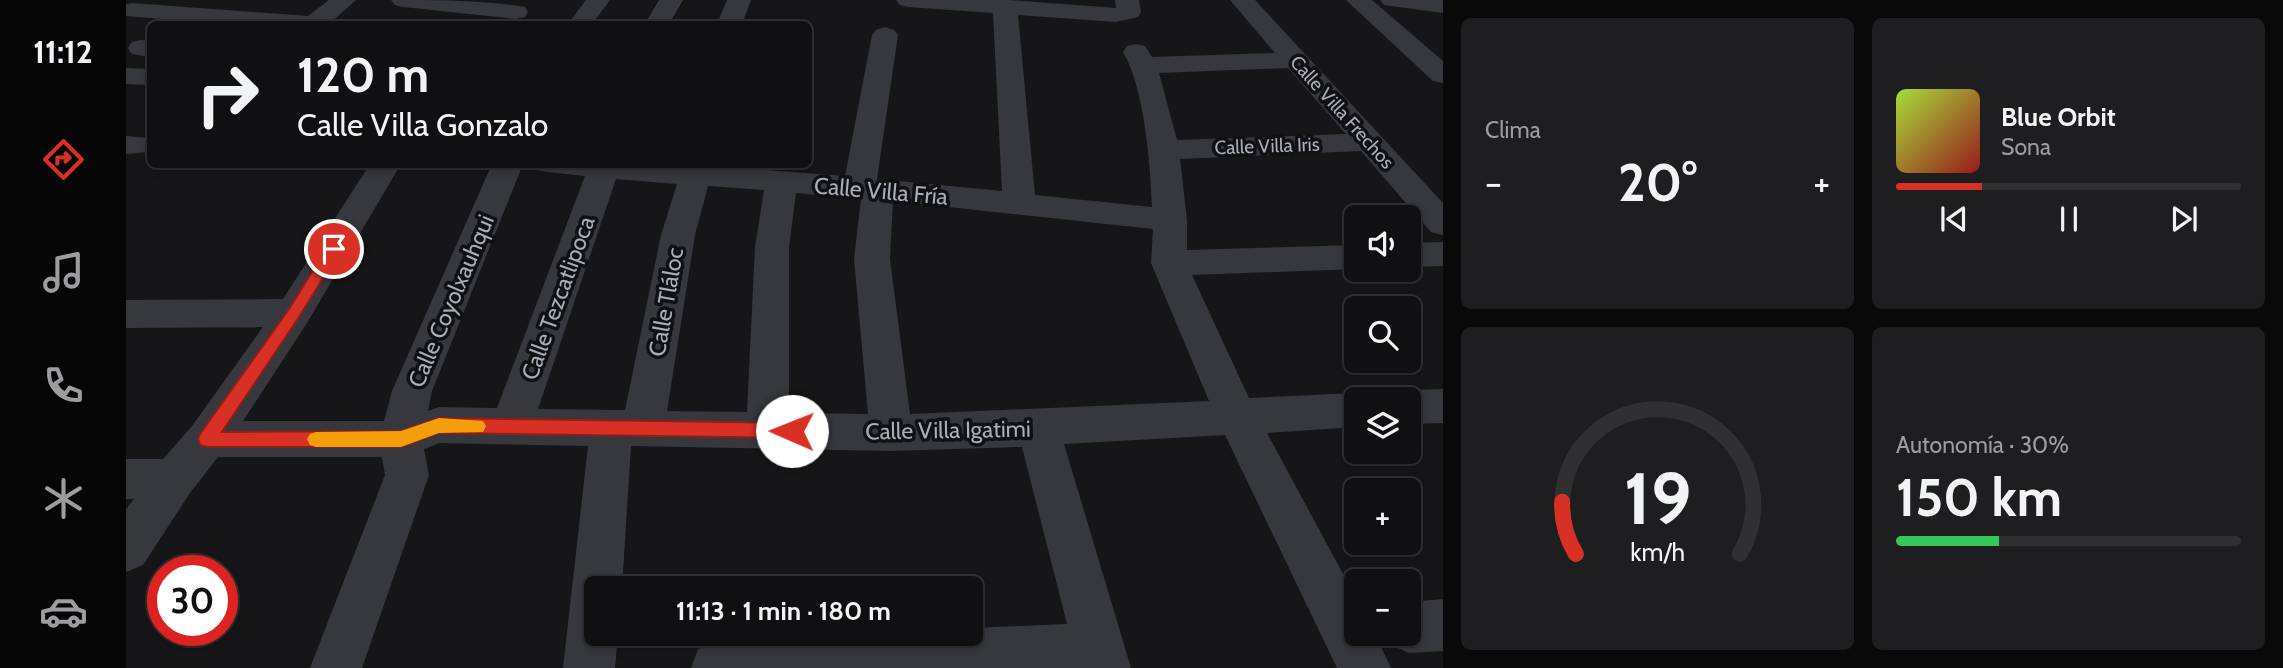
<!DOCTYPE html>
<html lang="es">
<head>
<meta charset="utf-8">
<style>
  :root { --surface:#101012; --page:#1e1e20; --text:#f1f3f6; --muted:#9c9d9f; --line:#303032; --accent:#d93025 }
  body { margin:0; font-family:Cabin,sans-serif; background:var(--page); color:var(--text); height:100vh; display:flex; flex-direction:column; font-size:26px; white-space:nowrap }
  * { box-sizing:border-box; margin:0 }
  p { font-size:23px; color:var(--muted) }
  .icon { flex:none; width:38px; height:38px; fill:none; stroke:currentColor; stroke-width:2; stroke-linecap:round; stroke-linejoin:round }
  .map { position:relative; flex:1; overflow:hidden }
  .sheet { display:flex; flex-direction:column; gap:18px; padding:18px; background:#09090a; width:840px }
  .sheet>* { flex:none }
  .top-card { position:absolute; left:21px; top:21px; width:665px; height:147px; border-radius:10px; box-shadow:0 4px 10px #0003,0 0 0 2px var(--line); background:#101012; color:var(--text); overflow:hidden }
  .tools { position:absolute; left:1218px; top:205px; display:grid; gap:14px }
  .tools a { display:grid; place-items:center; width:77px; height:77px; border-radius:10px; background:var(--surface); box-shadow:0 4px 10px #0003,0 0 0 2px var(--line); font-size:35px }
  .speed { position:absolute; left:21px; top:555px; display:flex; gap:14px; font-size:35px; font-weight:700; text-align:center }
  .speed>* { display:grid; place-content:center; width:91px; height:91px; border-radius:50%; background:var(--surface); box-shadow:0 4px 10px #0003,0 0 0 2px var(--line); line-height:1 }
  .speed .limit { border:10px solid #d22; background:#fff; color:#111 }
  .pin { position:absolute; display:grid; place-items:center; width:60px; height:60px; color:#fff; margin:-30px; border:4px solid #fff; border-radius:50%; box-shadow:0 2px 7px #0007 }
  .me { position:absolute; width:77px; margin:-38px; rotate:271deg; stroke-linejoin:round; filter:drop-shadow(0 0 5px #0008) }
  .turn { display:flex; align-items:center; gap:24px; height:147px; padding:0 35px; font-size:32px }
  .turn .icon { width:91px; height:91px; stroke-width:2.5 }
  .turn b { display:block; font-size:49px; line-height:60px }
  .big { font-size:52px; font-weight:800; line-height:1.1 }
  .sheet .card { flex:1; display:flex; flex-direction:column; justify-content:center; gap:10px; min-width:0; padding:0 24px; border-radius:10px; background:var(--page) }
  .sheet .dial { align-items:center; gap:0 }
  .dial svg { height:182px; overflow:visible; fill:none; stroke:var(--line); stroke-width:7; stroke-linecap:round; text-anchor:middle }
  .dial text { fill:var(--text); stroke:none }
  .song { display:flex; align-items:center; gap:21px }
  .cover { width:84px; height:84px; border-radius:10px; background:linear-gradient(135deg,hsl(80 70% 55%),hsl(0 70% 35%)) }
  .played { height:7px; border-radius:4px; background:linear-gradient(90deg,var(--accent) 25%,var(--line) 25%) }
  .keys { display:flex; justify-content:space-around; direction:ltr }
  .heat { display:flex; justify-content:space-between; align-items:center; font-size:38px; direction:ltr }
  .charge { height:10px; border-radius:5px; background:linear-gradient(90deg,#34c759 30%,var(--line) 0) }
  .sheet .tiles { flex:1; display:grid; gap:18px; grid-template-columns:repeat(2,1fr) }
  .trip { position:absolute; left:458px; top:576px; width:399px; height:70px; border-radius:10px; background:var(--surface); box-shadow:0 4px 10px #0003,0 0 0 2px var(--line); font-weight:800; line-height:70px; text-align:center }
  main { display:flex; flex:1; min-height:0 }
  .tabs { display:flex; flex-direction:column; width:126px; justify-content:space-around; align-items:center; background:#060607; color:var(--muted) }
  .tabs .icon { width:49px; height:49px }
  .tabs .current { color:var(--accent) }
  .tabs b { font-size:32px; color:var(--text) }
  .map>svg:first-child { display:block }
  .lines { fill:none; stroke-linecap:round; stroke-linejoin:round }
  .minor { fill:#37383d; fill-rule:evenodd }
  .route { fill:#d93025; stroke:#8d1f18; stroke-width:2 }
  .slow { fill:#f59e0b }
  .labels { text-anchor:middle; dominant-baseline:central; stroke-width:7; stroke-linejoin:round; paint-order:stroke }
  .far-street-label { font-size:19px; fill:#a8adb8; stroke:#111113 }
  .street-label { font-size:23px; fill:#a8adb8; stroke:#111113 }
</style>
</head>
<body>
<main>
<nav class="tabs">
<b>11:12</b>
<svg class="icon current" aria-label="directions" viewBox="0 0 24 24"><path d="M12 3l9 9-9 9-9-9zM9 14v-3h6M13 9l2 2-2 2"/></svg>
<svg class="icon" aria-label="music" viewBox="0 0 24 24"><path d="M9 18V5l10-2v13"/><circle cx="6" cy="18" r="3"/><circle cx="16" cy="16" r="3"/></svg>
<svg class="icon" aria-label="phone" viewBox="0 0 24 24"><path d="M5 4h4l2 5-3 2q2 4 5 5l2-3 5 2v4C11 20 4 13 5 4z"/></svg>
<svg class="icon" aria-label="climate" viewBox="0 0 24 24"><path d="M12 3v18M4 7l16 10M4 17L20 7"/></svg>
<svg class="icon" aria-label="car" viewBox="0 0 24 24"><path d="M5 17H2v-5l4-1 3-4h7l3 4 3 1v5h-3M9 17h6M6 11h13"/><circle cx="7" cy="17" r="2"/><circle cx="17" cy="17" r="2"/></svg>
</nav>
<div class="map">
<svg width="1317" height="668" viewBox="0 0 1317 668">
  <rect width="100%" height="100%" fill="#161618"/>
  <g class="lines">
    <g class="minor">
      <path d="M203 0H230L203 24H98L0 16V4L6 3 182 16Z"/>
      <path d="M265 0C309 0 356 0 399 7L402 12 399 17 390 19 277 7 269 5Z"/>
      <path d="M460 0H484L466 24H442Z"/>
      <path d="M533 0H557L543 24H519Z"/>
      <path d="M601 0H625L616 24H591Z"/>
      <path d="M770 0H883L990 8 989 0H1013L1015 12 1012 17 990 22 892 15 909 195 1026 207C1024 163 1019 90 997 52L1001 46 1010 44 1019 46 1026 57 1149 53 1104 0H1129L1317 203V235L1305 232 1235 151 1054 159 1061 220V250L1230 245V269L1066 275 1123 398 1230 393 1245 398 1230 399V427L1141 433 1230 598V634H1249L1265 668H1211L1099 435 938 444 1005 668H565L572 649 591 642 747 634H845V628L941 624 896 447 765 451 505 446 496 588H471V634H492L489 668H437L462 446 314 443 298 449 303 475 236 668H184L259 475 256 457H92L64 493 17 565 0 572V509L8 499H0V459H37L66 426 137 327 0 328V300L157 299 244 164H275L181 323 117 421H258L266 391 366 164H397L306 391 302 411 313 407 371 408 459 176 414 171 410 164H561L719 176 746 35 750 30 759 27 768 30 772 35 751 179 876 191 867 13 782 7 774 5ZM1162 68 1220 134 1051 140 1033 73ZM490 179 551 184 535 235 499 410 412 409ZM582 186 638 190 629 247 621 412 541 411 569 235ZM670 193 735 199 728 259 742 414 663 413V247ZM767 201 1027 229 1025 263 1083 401 784 414 764 259Z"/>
      <path d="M1220 0H1246L1317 61V83L1307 81Z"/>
      <path d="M1254 0H1317V13L1258 5Z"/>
      <path d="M15 40 24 41V57L6 54 2 48 6 42Z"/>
      <path d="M0 68 24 69V85L0 84Z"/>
      <path d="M0 136 24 138V152L0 154Z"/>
      <path d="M1317 242V266L1283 267V243Z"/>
      <path d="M1317 389V423L1283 424V399H1266L1268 395 1283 390Z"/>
      <path d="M1317 599V651L1283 653 1265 645 1260 634H1283V602Z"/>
    </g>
  </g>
  <path class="route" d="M208 244 215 249 173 317 96 432 275 431 313 418 666 423 672 426 675 431 672 436 666 438 313 433 275 447H81L74 445 72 439 74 434 163 309 202 246Z"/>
  <path class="slow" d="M313 418 357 421 360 426 357 432 313 433 275 447H190L184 445 181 439 184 434 190 432 275 431Z"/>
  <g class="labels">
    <g class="far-street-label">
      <text transform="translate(1216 112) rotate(48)">Calle Villa Frechos</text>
      <text transform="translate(1141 146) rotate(-2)">Calle Villa Iris</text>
    </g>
    <g class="street-label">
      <text transform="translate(755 191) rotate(5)">Calle Villa Fría</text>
      <text transform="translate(432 298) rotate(-70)">Calle Tezcatlipoca</text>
      <text transform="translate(325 301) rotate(-67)">Calle Coyolxauhqui</text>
      <text transform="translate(540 302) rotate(-80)">Calle Tláloc</text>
      <text transform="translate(822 430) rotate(-1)">Calle Villa Igatimi</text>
    </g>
  </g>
</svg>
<div class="tools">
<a><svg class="icon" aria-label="sound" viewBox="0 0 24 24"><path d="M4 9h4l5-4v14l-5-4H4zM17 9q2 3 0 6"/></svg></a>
<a><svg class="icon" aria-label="search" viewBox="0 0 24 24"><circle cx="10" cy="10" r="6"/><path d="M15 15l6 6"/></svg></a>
<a><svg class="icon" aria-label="layers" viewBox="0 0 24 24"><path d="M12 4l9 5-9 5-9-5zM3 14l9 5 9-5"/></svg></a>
<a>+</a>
<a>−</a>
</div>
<div class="speed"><div class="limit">30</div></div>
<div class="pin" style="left:208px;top:249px;background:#d93025"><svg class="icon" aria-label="arrive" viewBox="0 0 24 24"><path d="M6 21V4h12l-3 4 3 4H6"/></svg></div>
<svg class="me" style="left:666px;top:431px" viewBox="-20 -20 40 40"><circle r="19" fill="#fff"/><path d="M0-13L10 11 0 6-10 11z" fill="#d93025"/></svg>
<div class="trip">11:13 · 1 min · 180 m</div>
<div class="top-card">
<div class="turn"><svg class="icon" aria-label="right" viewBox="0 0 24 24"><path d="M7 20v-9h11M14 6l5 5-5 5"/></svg><div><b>120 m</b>Calle Villa Gonzalo</div></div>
</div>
</div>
<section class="sheet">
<div class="tiles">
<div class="card"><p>Clima</p>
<div class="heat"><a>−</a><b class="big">20°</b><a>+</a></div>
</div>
<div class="card">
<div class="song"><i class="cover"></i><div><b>Blue Orbit</b><p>Sona</p></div></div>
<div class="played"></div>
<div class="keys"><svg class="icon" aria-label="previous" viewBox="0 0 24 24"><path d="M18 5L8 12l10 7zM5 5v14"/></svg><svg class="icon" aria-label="pause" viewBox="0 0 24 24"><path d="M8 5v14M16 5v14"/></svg><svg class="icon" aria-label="next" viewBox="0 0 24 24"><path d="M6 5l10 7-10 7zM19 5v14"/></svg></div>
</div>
<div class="card dial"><svg viewBox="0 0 100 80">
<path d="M14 69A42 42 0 1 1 86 69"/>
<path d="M14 69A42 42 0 0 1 8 46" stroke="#d93025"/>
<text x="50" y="56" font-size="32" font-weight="700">19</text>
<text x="50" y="72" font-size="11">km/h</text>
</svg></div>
<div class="card"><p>Autonomía · 30%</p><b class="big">150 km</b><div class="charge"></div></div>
</div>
</section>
</main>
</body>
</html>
